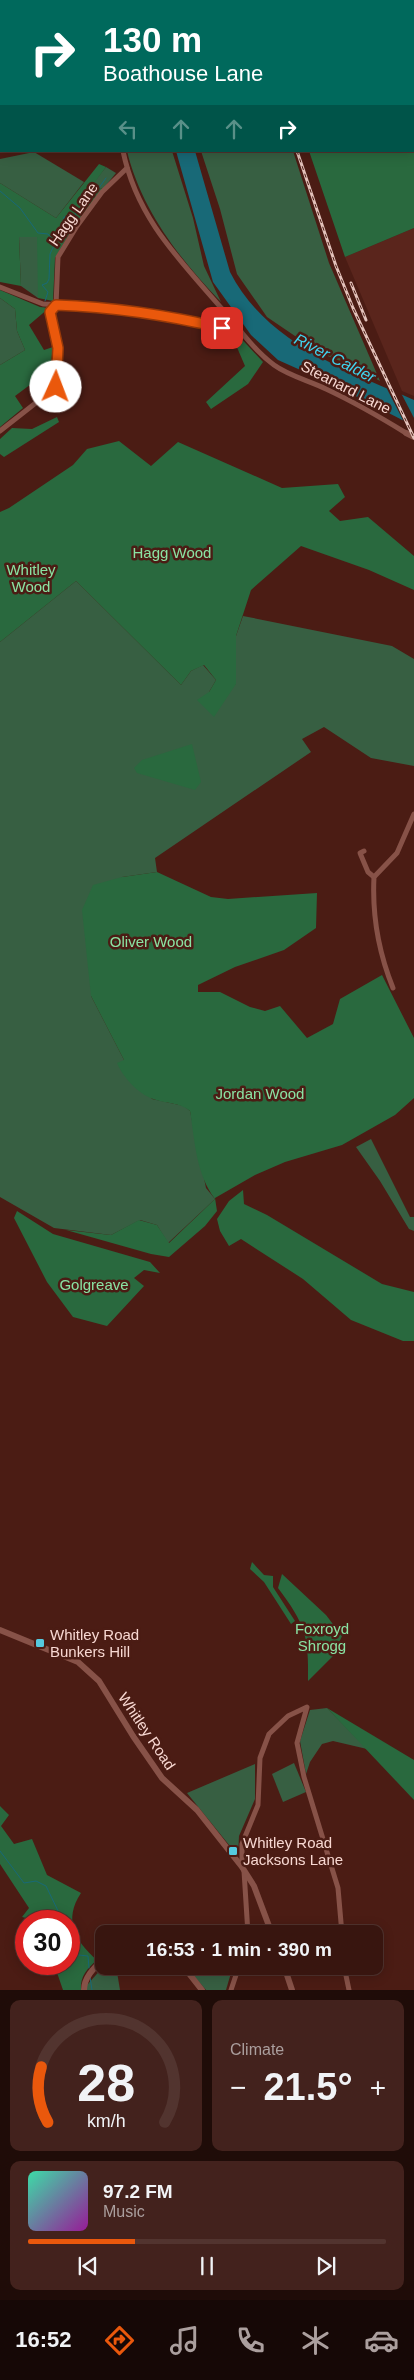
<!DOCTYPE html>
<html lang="en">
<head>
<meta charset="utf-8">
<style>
  :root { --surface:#38150f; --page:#43221d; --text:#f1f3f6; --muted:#ab9f9e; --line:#52342f; --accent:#ea580c }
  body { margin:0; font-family:Helvetica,sans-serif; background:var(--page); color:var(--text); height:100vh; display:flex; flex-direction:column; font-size:19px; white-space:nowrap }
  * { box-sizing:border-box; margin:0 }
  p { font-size:16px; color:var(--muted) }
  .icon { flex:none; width:28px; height:28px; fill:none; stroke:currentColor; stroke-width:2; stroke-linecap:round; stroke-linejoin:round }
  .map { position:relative; height:1990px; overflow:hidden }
  .panel { display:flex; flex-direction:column; gap:10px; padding:10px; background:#1f0c08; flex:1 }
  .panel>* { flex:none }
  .hud { position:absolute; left:0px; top:0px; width:415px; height:152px; box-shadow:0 2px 12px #0003,0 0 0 1px var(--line); background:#00695c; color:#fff; overflow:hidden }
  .speed { position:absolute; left:15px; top:1910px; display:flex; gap:10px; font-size:25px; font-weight:700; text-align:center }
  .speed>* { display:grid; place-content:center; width:65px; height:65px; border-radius:50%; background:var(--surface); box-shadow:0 2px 12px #0003,0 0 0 1px var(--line); line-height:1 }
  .speed .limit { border:8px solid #d22; background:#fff; color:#111 }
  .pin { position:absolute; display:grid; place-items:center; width:42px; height:42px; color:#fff; margin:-21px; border-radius:10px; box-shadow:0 2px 8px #0006 }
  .me { position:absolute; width:55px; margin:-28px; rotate:2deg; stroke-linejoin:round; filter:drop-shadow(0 0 4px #0008) }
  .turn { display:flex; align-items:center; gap:18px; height:105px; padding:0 20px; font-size:22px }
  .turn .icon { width:65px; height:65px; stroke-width:2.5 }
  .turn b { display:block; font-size:35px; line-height:42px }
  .lanes { display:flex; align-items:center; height:48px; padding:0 20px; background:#0003; justify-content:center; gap:25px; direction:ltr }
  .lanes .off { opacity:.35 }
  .big { font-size:38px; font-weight:700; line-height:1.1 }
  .panel .card { flex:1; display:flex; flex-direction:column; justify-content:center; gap:8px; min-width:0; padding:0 18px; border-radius:10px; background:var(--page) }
  .panel .dial { align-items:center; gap:0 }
  .dial svg { height:130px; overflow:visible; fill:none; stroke:var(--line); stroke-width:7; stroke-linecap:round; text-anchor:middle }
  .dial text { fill:var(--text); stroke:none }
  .song { display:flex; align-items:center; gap:15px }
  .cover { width:60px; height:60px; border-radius:8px; background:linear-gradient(135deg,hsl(160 70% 55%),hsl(300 70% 35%)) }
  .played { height:5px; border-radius:2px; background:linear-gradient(90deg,var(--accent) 30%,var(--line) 30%) }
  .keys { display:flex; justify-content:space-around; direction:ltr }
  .heat { display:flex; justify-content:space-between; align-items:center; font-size:28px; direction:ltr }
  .panel .tiles { flex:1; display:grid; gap:10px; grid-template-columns:1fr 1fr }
  .card:last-child { grid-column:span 2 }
  .trip { position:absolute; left:95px; top:1925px; width:288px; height:50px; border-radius:10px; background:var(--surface); box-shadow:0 2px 12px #0003,0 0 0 1px var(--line); font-weight:700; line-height:50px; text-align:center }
  .dock { display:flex; height:80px; justify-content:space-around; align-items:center; background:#160806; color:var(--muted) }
  .dock .icon { width:35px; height:35px }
  .dock .active { color:var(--accent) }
  .dock b { font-size:22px; color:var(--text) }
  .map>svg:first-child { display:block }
  .built { fill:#5a251c }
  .green { fill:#375f42 }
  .forest { fill:#29693e }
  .water { fill:#186977 }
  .pier { fill:#4b1c14 }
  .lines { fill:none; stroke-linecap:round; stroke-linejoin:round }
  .stream { stroke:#186977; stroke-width:1 }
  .minor { stroke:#875248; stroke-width:5 }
  .tertiary { stroke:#875248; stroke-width:6 }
  .rail-casing { stroke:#e3c2bb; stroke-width:3 }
  .rail { stroke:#4b1c14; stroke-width:1; stroke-dasharray:4; stroke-linecap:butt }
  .route-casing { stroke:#983908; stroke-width:12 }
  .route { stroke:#ea580c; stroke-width:9 }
  .poi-dot { fill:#55cadf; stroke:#4b1c14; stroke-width:2 }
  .labels { text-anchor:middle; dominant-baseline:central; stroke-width:5; stroke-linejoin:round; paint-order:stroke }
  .street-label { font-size:15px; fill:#f8d8d2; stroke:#4b1c14 }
  .park-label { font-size:15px; fill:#8ae3a3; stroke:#4b1c14 }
  .poi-label { font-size:15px; fill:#f8d8d2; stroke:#4b1c14; text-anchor:start }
  .water-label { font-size:16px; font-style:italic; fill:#3fd4ee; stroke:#4b1c14 }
</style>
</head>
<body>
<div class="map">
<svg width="414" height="1990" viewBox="0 0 414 1990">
  <rect width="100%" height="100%" fill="#4b1c14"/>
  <g class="built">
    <path d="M104 0H215V1H105Z"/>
    <path d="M292 0H377L378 1H292Z"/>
    <path d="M414 228V396L402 391 345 257Z"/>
  </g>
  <g class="green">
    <path d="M127 151H172L193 218 204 266 221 302C180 260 141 209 127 151Z"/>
    <path d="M201 151H293L329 263 380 381 353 366 320 353 267 317 237 274 220 209Z"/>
    <path d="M34 152 84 182 56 218 0 183V159Z"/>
    <path d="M106 167 116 173 103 189 91 186Z"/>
    <path d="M19 237H38V298L21 286Z"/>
    <path d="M0 298 15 309 17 331 25 350 0 365Z"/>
    <path d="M76 581 181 685 191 671 203 665 216 680 209 692 236 684V636L243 616 392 646 414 659V766L371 758 324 727 302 739 311 752 155 858 157 872 122 877 91 996 124 1060 152 1099 184 1106 190 1111 206 1188 215 1199 168 1243 157 1225 140 1220 111 1235 54 1228 0 1197V642Z"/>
    <path d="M371 1139 410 1217H414V1231L409 1229 380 1181 356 1147Z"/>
    <path d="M327 1708 367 1749 333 1741 322 1744 310 1762 306 1774 300 1741 310 1710Z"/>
    <path d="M294 1763 306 1792 283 1802 272 1774Z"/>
    <path d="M255 1764V1799L239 1836 238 1856 187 1793Z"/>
    <path d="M104 1966H116L120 1990H87V1985Z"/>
    <path d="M210 1966H233L226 1990H206L193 1975Z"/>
  </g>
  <g class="forest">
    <path d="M414 131V228L345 257 309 151H414Z"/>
    <path d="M99 164 106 167 92 186 103 189 75 224 55 258 53 301 38 298 37 237H19L21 286 0 282V183L56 218Z"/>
    <path d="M0 290 40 307 49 308 29 325 44 350 53 347 50 370 15 396 23 408 0 427V365L25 350 17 331 15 309 0 298Z"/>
    <path d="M237 334 263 362 248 384 211 409 206 402 245 366 236 345Z"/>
    <path d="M57 417 59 422 4 457 0 454V439L12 428 32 429Z"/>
    <path d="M119 441 151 466 178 442 282 488 338 484 345 497 329 511 340 521 368 517 414 556V590L369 570 301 546 251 590 236 636V684L214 717 197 700 209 692 216 680 204 665 191 671 181 685 76 581 0 642V512L9 508 73 465 87 449Z"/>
    <path d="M192 744 201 782 195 790 137 773 134 768 142 760Z"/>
    <path d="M157 872 211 897 228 899 317 893 316 928 284 950 235 967 198 985V992H220L250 1007 265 1011 280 1006 307 1038 333 1024 340 999 382 975 414 1038V1098L395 1115 342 1145 285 1162 255 1175 215 1198 217 1211 205 1226 169 1257 151 1254 66 1230 111 1235 139 1220 157 1225 169 1243 215 1199C196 1174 195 1142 190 1111 179 1102 166 1104 153 1099 137 1093 123 1077 117 1063L124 1060 91 996 82 910 93 885 122 877Z"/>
    <path d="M243 1190 244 1204 267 1215 382 1284 414 1292V1341H403L351 1320 303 1279 241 1239 229 1246 220 1231 217 1219 229 1201Z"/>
    <path d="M17 1211 53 1234 150 1262 160 1273 144 1270 134 1278 144 1286 107 1326 73 1317 47 1282 14 1218Z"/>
    <path d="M252 1562 264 1575 273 1576V1587L295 1621 291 1624 264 1582 250 1569Z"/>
    <path d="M282 1574 326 1615 342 1636 333 1656 308 1681C309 1636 305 1624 278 1588Z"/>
    <path d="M327 1708 414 1760V1800Z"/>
    <path d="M0 1806 9 1815 1 1826 14 1844 32 1839 47 1875 81 1893C63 1920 75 1941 97 1960 87 1969 80 1976 81 1990H63L54 1964H69V1921H39L22 1917 29 1908 0 1864Z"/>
  </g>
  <path class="water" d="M176 151H195L230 272C266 343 345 370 414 400V426L334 385 278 360 251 335 213 282Z"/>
  <path class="pier" d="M385 385 400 391 414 418V429L405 424Z"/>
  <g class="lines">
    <g class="stream">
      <path d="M0 191 20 208 38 233 48 234 55 243"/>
      <path d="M45 301 48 292 42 285 47 283 49 279 50 254 62 228 64 217 75 215 77 210H83L106 178"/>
      <path d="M0 1851 24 1883 36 1881 46 1886 63 1921"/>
      <path d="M69 1954 88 1956 89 1968"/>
      <path d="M90 1977 92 1990"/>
    </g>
    <g class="minor">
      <path d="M61 0V1"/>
      <path d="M0 25H1"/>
      <path d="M123 151C137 219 180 260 223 310 239 329 254 350 274 365 289 376 310 381 326 389 354 402 380 417 406 433"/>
      <path d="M0 287 43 304 93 306 141 312 222 327 230 318"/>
      <path d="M222 327 241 332"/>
      <path d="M0 431 56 387 58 348 50 312 56 305 58 257 77 226 102 192 127 168"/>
      <path d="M364 851 360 853 368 872 374 877"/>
      <path d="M393 988C378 951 372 916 374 877L397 853 414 814"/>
      <path d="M242 1867V1844L258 1805 260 1758 269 1734 288 1716 307 1707 297 1743 304 1777 338 1888 342 1934"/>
      <path d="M244 1871 248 1934"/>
      <path d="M344 1966 349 1990"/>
      <path d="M231 1990 239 1966"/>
    </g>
    <g class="tertiary">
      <path d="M406 433 414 437"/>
      <path d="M0 1630 78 1662 99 1681 133 1736 162 1778 197 1810 242 1867 254 1886 272 1934"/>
      <path d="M183 1966 202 1990"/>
      <path d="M284 1966 292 1990"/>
      <path d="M84 1990C84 1977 95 1967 104 1958"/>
    </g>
    <defs>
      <g id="rail">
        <path d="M255 0V1"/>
        <path d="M262 0 263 1"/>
        <path d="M297 151 336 266 353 308 414 438"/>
        <path d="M351 283 366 320"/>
      </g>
    </defs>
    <use href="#rail" class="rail-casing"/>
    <use href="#rail" class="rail"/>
  </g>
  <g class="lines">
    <defs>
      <path id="route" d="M56 387 58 348 50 312 56 305C112 307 167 315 222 328"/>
    </defs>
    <use href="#route" class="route-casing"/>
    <use href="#route" class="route"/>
  </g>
  <g class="poi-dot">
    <rect x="35" y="1638" width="10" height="10" rx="2.5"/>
    <rect x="228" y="1846" width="10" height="10" rx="2.5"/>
  </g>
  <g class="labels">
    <g class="street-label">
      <text transform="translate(73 214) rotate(-55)">Hagg Lane</text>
      <text transform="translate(346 387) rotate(27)">Steanard Lane</text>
      <text transform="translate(147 1731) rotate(56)">Whitley Road</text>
    </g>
    <g class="park-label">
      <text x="172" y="552">Hagg Wood</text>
      <text x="31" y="569">Whitley<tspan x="31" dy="17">Wood</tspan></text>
      <text x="151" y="941">Oliver Wood</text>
      <text x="260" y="1093">Jordan Wood</text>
      <text x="94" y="1284">Golgreave</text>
      <text x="322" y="1628">Foxroyd<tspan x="322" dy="17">Shrogg</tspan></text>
    </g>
    <g class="poi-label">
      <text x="50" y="1634">Whitley Road<tspan x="50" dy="17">Bunkers Hill</tspan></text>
      <text x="243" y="1842">Whitley Road<tspan x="243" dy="17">Jacksons Lane</tspan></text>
    </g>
    <g class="water-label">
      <text transform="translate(335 358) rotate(27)">River Calder</text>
    </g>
  </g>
</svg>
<div class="speed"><div class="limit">30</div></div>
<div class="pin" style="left:222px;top:328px;background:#d93025"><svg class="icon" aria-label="arrive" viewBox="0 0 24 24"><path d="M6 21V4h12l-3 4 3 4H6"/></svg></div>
<svg class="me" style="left:56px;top:387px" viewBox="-20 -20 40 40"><circle r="19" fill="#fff"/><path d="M0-13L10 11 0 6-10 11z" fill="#ea580c"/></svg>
<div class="trip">16:53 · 1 min · 390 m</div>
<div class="hud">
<div class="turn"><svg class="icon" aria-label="right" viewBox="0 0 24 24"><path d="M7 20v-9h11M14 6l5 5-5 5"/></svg><div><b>130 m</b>Boathouse Lane</div></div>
<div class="lanes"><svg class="icon off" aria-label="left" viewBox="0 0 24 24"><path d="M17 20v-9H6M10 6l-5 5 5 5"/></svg><svg class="icon off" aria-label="ahead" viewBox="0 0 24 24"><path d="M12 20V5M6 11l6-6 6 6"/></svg><svg class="icon off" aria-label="ahead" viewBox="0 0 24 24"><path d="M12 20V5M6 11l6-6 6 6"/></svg><svg class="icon" aria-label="right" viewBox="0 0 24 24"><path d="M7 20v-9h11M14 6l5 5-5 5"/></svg></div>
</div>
</div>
<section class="panel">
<div class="tiles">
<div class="card dial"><svg viewBox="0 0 100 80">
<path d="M14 69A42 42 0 1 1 86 69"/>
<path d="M14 69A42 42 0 0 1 10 35" stroke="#ea580c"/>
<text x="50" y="56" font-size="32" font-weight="700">28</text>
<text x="50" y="72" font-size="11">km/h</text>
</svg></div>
<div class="card"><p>Climate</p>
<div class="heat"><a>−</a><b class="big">21.5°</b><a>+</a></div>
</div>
<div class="card">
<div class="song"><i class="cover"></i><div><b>97.2 FM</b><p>Music</p></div></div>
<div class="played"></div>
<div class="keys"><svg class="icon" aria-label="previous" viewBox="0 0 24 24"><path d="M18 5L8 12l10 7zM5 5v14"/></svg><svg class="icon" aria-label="pause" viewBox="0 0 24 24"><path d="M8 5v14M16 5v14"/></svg><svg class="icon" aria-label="next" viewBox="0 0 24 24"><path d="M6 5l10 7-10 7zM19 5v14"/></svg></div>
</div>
</div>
</section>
<nav class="dock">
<b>16:52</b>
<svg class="icon active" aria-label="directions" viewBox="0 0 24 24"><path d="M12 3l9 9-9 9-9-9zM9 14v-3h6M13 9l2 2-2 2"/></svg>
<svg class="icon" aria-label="music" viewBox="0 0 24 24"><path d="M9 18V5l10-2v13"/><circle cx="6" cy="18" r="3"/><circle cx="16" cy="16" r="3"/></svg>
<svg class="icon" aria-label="phone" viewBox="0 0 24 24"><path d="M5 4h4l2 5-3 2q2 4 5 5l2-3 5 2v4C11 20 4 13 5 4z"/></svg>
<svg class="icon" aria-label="climate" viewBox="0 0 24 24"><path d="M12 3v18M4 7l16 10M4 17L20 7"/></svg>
<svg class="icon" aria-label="car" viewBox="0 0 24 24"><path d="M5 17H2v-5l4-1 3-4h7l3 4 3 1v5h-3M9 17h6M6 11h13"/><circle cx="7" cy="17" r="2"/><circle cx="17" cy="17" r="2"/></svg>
</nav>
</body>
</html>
